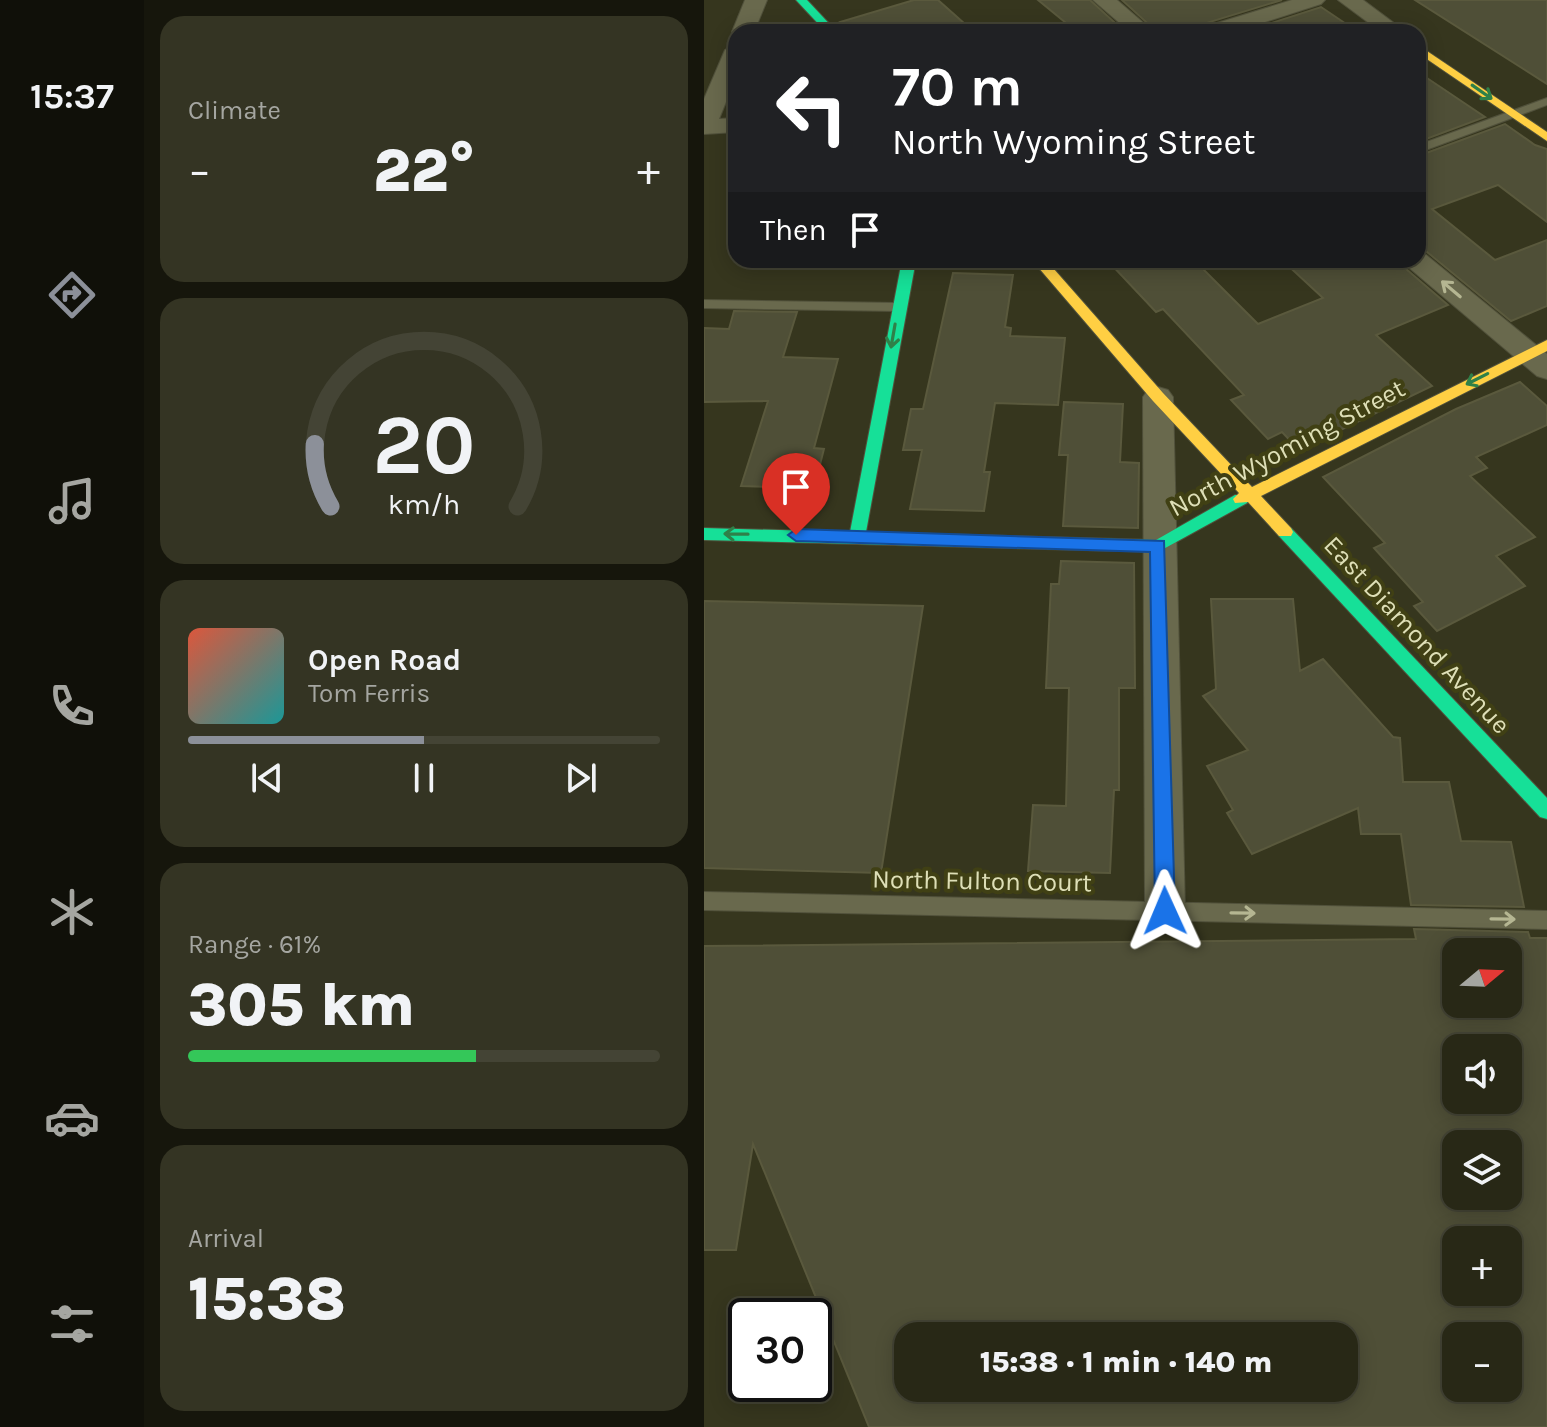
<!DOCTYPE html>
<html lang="en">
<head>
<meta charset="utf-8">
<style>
  :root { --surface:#282816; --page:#343423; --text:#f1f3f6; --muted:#a5a6a1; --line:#444435; --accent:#8c9099 }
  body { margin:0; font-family:Karla,sans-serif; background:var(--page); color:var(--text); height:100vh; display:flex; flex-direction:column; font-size:30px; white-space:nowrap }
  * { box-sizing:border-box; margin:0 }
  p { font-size:26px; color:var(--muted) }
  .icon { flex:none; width:44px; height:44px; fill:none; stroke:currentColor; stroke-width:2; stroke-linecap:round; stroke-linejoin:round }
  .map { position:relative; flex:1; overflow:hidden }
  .side { display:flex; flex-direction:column; gap:16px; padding:16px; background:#16160c; width:560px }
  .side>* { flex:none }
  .guide { position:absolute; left:24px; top:24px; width:698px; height:244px; border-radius:24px; box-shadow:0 4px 20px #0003,0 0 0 2px var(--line); background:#202124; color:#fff; overflow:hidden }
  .needle { width:52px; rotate:71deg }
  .controls { position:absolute; left:738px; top:938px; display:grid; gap:16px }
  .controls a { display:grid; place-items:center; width:80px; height:80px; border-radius:16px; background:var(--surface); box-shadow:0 4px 20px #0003,0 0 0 2px var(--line); font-size:40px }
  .speed { position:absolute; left:24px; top:1298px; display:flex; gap:16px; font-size:40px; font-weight:700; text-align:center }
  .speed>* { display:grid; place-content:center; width:104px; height:104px; border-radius:50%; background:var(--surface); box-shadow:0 4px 20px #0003,0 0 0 2px var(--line); line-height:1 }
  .speed .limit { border:4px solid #111; border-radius:12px; background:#fff; color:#111 }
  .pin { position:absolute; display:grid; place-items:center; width:68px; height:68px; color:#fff; margin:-82px -34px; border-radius:50% 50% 50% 0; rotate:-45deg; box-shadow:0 0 8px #0007 }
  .pin .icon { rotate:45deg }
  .me { position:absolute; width:88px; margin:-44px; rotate:359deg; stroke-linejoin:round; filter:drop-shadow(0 0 6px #0008) }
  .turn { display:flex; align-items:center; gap:28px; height:168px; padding:0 32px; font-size:36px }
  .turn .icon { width:104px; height:104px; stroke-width:2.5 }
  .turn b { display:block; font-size:56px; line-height:68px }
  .then { display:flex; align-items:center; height:76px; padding:0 32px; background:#0003; gap:16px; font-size:30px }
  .big { font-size:60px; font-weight:800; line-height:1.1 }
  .side .tile { flex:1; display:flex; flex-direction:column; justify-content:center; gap:12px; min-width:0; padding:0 28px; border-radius:24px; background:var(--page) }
  .side .dial { align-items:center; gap:0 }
  .dial svg { height:208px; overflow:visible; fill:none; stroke:var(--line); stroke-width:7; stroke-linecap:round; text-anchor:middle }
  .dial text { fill:var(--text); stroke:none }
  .song { display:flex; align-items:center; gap:24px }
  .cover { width:96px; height:96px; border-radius:12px; background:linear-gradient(135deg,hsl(10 70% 55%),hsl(180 70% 35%)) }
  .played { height:8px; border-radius:4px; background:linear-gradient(90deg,var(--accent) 50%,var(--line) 50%) }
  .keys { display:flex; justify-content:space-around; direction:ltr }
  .heat { display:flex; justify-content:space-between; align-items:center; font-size:44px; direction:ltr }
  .charge { height:12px; border-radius:6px; background:linear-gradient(90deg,#34c759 61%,var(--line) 0) }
  .trip { position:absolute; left:190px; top:1322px; width:464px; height:80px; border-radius:24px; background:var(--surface); box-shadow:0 4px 20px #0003,0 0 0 2px var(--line); font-weight:800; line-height:80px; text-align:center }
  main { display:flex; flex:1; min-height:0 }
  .menu { display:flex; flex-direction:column; width:144px; justify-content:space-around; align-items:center; background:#101009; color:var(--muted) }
  .menu .icon { width:56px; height:56px }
  .menu .active { color:var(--accent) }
  .menu b { font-size:36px; color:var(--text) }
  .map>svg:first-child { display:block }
  .building { fill:#4f4f37; stroke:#5a593d; stroke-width:2; fill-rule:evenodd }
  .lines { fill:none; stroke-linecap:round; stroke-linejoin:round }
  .lane-casing { stroke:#51513b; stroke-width:2 }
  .street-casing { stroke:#51513b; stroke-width:2 }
  .fast-casing { stroke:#51513b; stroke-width:2 }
  .slow-casing { stroke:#51513b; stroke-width:2 }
  .lane { fill:#69694d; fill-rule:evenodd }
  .street { fill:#69694d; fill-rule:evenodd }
  .fast { fill:#16e098; fill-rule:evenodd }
  .slow { fill:#ffcf43; fill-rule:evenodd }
  .oneway { stroke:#2f8049 }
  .oneway2 { stroke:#b5b692 }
  .route { fill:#1a73e8; stroke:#114b97; stroke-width:2 }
  .labels { text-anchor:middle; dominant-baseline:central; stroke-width:8; stroke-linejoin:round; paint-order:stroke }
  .street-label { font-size:26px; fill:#dedfb7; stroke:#404014 }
</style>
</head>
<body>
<main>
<nav class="menu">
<b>15:37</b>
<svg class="icon active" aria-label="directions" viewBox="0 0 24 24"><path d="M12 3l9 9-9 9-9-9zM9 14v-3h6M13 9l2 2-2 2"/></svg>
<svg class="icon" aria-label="music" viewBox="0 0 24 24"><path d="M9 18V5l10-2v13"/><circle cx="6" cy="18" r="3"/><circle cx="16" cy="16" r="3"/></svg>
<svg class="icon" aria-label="phone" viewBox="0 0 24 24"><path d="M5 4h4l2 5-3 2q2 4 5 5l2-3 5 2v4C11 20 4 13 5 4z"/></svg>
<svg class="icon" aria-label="climate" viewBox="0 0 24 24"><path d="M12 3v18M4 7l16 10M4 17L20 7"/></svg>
<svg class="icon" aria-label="car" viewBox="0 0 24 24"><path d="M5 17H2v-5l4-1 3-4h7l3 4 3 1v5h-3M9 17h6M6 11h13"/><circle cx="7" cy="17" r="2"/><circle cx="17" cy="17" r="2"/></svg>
<svg class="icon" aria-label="filters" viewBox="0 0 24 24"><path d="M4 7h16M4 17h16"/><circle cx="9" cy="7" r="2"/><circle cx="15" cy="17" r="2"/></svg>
</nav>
<section class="side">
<div class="tile"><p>Climate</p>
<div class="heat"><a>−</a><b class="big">22°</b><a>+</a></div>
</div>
<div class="tile dial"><svg viewBox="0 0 100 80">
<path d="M14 69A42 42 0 1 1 86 69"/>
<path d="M14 69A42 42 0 0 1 8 45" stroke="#8c9099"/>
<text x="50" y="56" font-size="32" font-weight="700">20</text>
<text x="50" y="72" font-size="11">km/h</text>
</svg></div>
<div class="tile">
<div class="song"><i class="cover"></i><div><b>Open Road</b><p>Tom Ferris</p></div></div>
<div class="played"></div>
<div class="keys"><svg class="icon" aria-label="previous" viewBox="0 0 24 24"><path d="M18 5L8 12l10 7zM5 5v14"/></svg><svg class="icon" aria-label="pause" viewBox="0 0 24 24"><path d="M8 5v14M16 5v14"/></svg><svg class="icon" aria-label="next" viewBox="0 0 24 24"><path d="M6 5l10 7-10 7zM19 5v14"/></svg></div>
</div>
<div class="tile"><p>Range · 61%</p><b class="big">305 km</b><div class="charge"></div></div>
<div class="tile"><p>Arrival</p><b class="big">15:38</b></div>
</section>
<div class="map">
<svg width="843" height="1427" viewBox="0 0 843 1427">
  <rect width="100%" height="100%" fill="#36361e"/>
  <g class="building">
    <path d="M210 0H234L270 32H144L136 22Z"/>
    <path d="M334 0H386L421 32H373Z"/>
    <path d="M418 0H578L499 24 494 32H453Z"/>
    <path d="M711 0H843V84Z"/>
    <path d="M617 7 654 32H540Z"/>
    <path d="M714 72 781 117 714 142Z"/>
    <path d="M801 124 831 145 843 149V222L794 185 728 209 791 260 843 240V306L807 321 723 252 714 249V156Z"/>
    <path d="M403 260H490L554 324 619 298 578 260H696L701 268 744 305 672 335 728 386 595 450 578 432 564 439 527 400 540 395 459 309 452 312Z"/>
    <path d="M249 273 309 275 301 327 307 328 306 336 361 338 354 405 291 403 280 472H286L280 511 206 509 218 450H199L207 409H219Z"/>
    <path d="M30 311 93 312 79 357 134 359 110 448 120 449 110 488 37 486 64 401 0 402V328L25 329Z"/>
    <path d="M816 382 843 406V425L772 457 783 468 766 476 831 537 792 556 821 586 733 631 710 606 719 602 670 548 681 543 619 477 752 409Z"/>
    <path d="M360 402 419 404 416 462 435 463 434 528 359 526 364 455H355Z"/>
    <path d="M357 561 430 563 431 688H415V790H410L406 873 324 871 329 805 362 806 365 688H342L347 584H355Z"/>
    <path d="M507 599H589L596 671 619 659 689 737 696 738 699 782H745L757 841 807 842 820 907 707 905 697 834H657L654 808 548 854 523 813 529 810 503 766 544 750 499 696 512 689Z"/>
    <path d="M0 601 219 606 177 873 0 868Z"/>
    <path d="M710 929 824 932 826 938H843V1427H165L49 1144 32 1250H0V946L712 939ZM752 952H804V1004H752ZM752 1048H804V1100H752ZM752 1144H804V1196H752ZM752 1240H804V1292H752ZM204 1336H640V1388H204ZM752 1336H804V1388H752Z"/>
  </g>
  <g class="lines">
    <defs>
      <g id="lane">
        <path d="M843 98V105L714 153V145Z"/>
        <path d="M0 300 194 303 201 307 194 311 0 308Z"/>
        <path d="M0 892 843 911V929L0 910Z"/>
      </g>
      <g id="street">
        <path d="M41 0H63L50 32H32L31 37 28 32Z"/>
        <path d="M389 0H413L450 32H426Z"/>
        <path d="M588 0H621L617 4 530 32H497L500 27Z"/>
        <path d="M634 0H659L702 32H677Z"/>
        <path d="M32 43V77L15 119 32 118V132L0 134V99L21 50Z"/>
        <path d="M714 252 721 254 843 354V379L833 376 703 266 699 260H714Z"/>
        <path d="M454 387 464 390 469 397 481 911 475 924 461 930 447 924 441 911 439 397 444 390Z"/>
      </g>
      <g id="fast">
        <path d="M92 0H103L133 32H122Z"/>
        <path d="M198 260H212L162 532 452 540 531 495H543L545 499 543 503 454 552 0 540V528L146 532Z"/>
        <path d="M581 526 587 528 843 798V819L836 817 575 536 573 532 575 528Z"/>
      </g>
      <g id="slow">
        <path d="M714 45 843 132V141L714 53Z"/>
        <path d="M328 260H342L459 393 548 487 843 340V351L557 496 587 528 589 532 587 536H575L544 502 531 503 529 499 535 493 449 401Z"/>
      </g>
    </defs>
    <use href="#lane" class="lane-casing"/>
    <use href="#street" class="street-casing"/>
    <use href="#fast" class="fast-casing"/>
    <use href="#slow" class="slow-casing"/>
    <use href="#lane" class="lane"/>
    <use href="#street" class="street"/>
    <use href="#fast" class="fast"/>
    <use href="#slow" class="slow"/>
  </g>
  <defs><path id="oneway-shaft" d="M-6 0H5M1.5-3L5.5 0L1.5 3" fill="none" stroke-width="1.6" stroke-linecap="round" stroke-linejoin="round" transform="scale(2)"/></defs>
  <g class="oneway">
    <use href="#oneway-shaft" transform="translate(778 92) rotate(35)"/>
    <use href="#oneway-shaft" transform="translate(189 336) rotate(100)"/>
    <use href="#oneway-shaft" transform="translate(773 379) rotate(153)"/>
    <use href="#oneway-shaft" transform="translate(32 534) rotate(-179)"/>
  </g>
  <g class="oneway2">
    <use href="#oneway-shaft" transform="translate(747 289) rotate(-140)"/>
    <use href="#oneway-shaft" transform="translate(539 913) rotate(1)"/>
    <use href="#oneway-shaft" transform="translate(799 919) rotate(1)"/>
  </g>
  <path class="route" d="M92 529 460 541 471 911 468 918 461 921 454 918 451 911 446 552 92 541 84 535Z"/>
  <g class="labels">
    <g class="street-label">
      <text transform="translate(583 448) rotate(-28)">North Wyoming Street</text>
      <text transform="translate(713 635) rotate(47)">East Diamond Avenue</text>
      <text transform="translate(278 881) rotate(1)">North Fulton Court</text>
    </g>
  </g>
</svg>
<div class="controls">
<a><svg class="needle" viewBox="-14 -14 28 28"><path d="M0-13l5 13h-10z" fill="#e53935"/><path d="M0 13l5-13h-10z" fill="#a5a6a1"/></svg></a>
<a><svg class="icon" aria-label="sound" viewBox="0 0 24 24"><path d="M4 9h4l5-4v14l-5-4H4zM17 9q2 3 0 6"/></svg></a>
<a><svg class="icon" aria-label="layers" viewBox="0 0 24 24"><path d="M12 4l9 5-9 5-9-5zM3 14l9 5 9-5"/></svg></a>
<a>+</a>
<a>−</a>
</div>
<div class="speed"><div class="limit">30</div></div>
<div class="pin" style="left:92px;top:535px;background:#d93025"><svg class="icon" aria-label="arrive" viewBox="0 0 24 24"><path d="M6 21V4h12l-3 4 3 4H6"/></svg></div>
<svg class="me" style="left:461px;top:911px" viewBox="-20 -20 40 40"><path d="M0-17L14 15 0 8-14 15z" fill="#1a73e8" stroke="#fff" stroke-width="4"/></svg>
<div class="trip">15:38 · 1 min · 140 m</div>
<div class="guide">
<div class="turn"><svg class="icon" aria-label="left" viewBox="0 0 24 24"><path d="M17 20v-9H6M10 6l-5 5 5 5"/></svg><div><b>70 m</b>North Wyoming Street</div></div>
<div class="then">Then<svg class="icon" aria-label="arrive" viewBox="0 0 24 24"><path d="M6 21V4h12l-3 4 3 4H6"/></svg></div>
</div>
</div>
</main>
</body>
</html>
